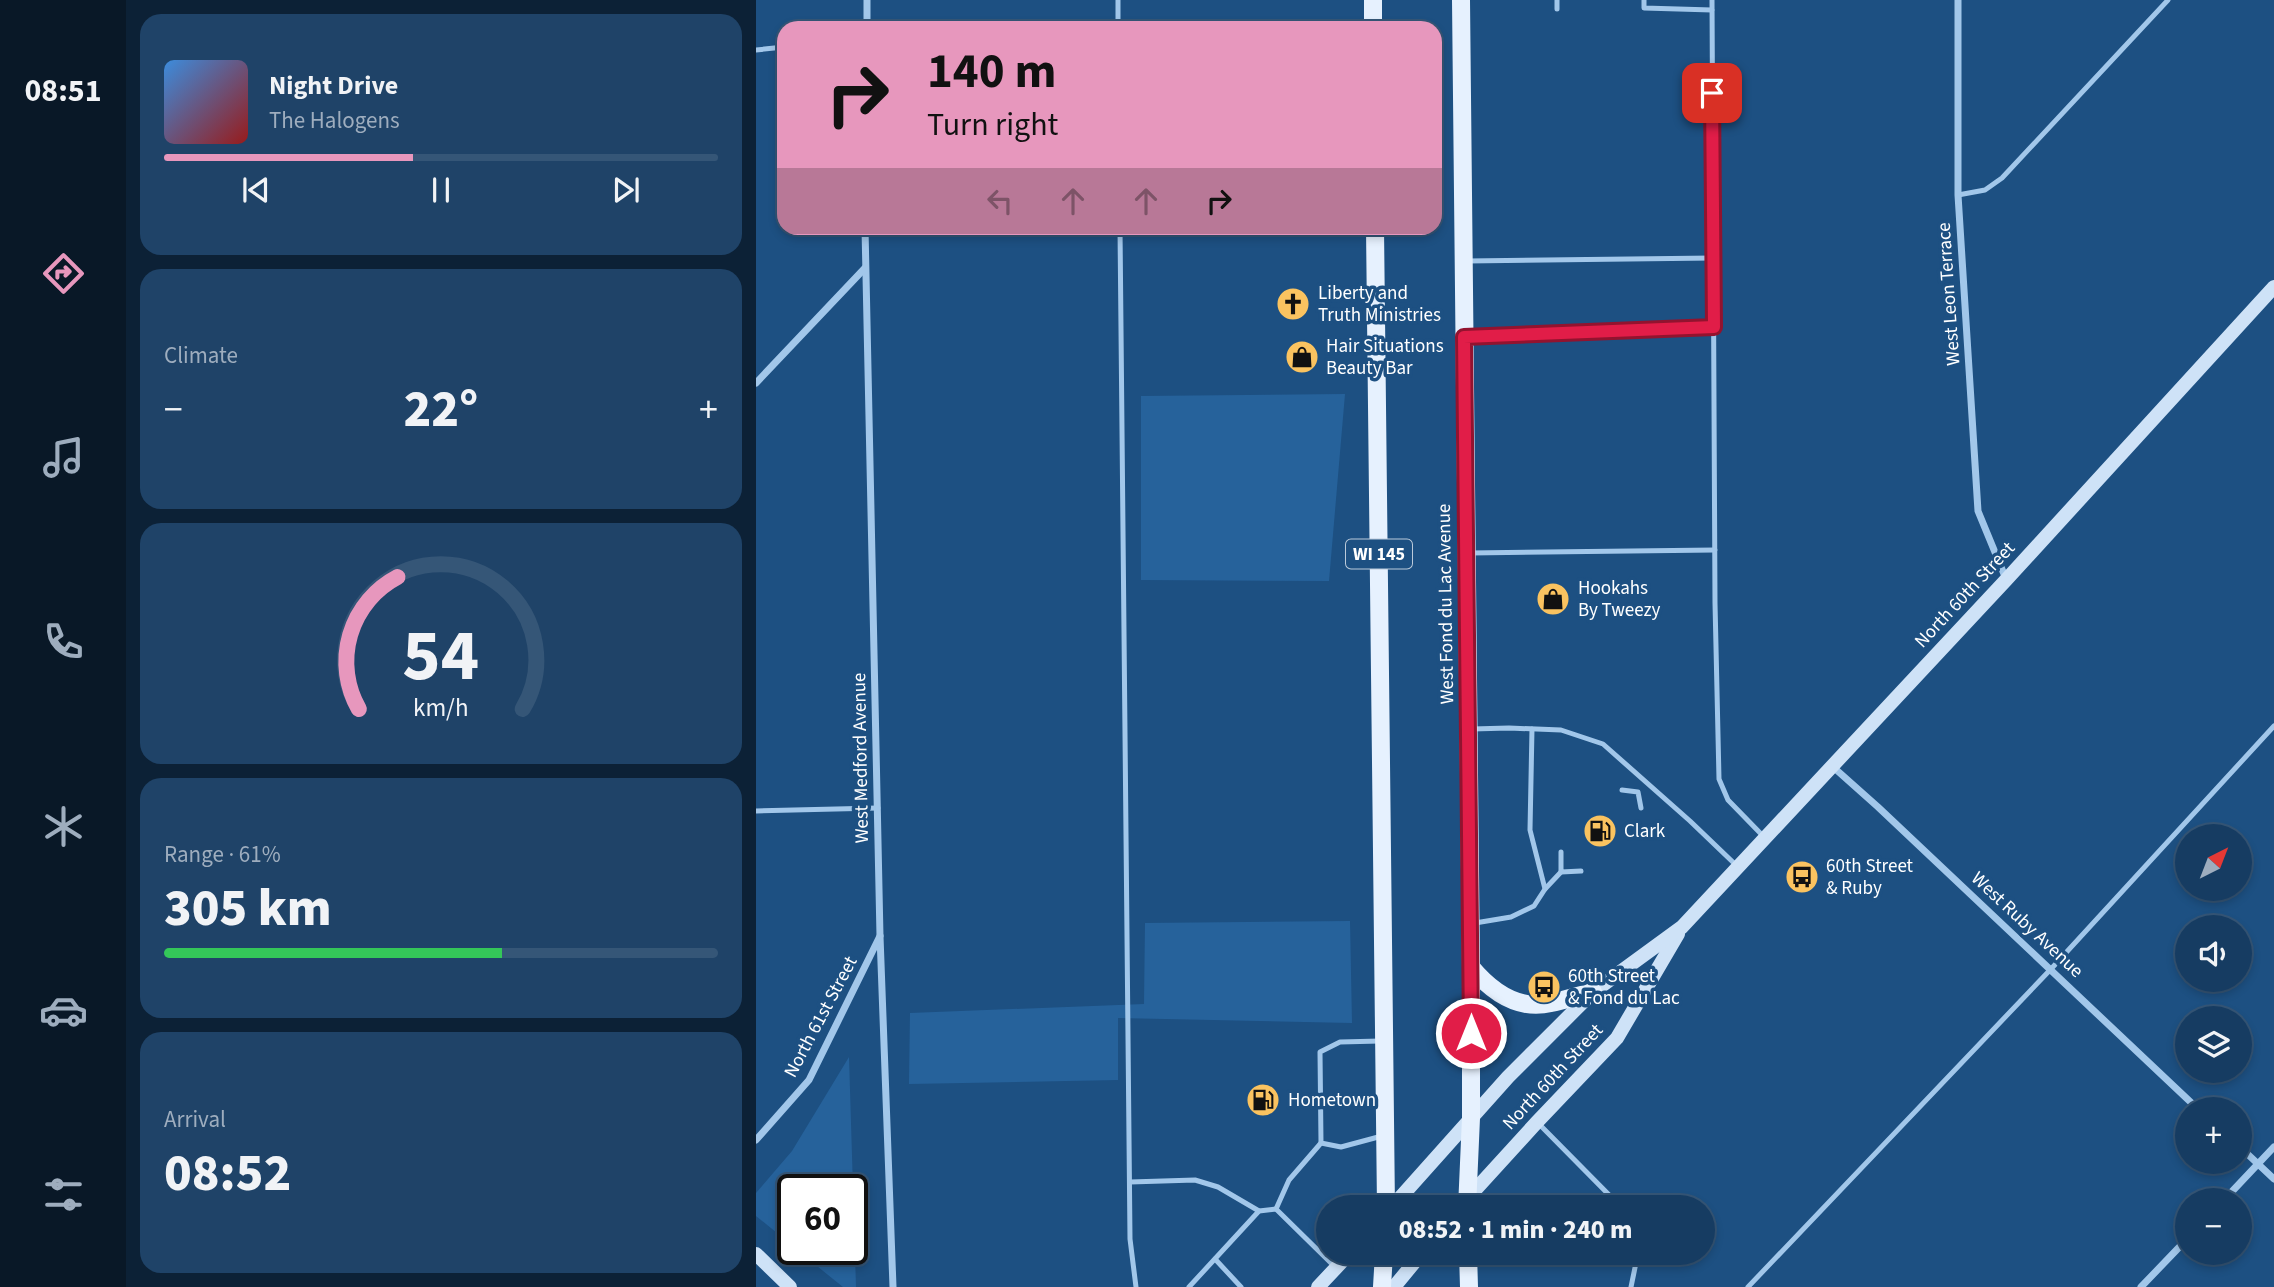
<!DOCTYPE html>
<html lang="en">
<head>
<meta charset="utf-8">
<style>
  :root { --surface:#163c62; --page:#1f4368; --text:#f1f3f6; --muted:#9eadbe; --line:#355677; --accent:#e797bd }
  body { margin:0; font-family:"Source Sans 3",sans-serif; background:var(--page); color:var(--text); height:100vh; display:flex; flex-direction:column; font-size:26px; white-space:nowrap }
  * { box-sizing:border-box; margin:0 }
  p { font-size:23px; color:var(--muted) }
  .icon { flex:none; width:38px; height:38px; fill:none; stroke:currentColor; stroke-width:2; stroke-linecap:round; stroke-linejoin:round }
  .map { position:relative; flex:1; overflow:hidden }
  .sheet { display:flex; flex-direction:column; gap:14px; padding:14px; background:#0c2136; width:630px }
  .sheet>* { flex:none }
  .hud { position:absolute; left:21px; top:21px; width:665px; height:214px; border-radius:21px; box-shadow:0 4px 10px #0003,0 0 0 2px var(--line); background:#e797bd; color:#111; overflow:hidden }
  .needle { width:46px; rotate:42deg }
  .buttons { position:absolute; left:1419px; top:824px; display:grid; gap:14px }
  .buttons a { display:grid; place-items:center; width:77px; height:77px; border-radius:50%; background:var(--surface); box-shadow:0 4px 10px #0003,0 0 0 2px var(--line); font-size:35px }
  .speed { position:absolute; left:21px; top:1174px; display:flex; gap:14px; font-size:35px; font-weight:700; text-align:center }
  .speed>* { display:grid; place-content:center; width:91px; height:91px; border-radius:50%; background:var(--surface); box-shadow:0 4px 10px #0003,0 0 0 2px var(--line); line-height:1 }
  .speed .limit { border:4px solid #111; border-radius:10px; background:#fff; color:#111 }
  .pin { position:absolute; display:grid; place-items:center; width:60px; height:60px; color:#fff; margin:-30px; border-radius:14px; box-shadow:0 4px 10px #0006 }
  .me { position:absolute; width:77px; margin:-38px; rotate:0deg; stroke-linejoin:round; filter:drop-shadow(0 0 5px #0008) }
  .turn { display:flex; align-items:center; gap:24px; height:147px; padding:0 35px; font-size:32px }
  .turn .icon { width:91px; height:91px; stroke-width:2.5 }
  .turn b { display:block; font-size:49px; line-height:60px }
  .lanes { display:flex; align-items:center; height:66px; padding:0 35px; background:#0003; justify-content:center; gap:35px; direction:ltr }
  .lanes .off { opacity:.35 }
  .big { font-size:52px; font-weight:800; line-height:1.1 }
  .sheet .card { flex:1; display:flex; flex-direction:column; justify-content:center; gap:10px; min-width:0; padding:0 24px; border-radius:21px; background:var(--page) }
  .sheet .dial { align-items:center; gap:0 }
  .dial svg { height:182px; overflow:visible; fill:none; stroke:var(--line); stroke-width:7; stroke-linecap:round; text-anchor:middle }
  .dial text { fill:var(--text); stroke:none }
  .song { display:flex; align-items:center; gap:21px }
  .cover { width:84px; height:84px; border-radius:10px; background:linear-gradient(135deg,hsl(210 70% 55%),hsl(0 70% 35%)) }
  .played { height:7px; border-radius:4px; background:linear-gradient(90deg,var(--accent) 45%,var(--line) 45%) }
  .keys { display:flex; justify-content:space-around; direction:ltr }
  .heat { display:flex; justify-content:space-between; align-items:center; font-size:38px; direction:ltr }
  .charge { height:10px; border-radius:5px; background:linear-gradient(90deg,#34c759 61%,var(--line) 0) }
  .trip { position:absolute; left:560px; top:1195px; width:399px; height:70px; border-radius:35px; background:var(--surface); box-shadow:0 4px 10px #0003,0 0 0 2px var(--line); font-weight:800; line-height:70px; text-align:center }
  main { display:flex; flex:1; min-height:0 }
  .menu { display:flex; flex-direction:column; width:126px; justify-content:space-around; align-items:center; background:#091827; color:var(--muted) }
  .menu .icon { width:49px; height:49px }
  .menu .selected { color:var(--accent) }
  .menu b { font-size:32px; color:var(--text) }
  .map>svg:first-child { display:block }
  .green { fill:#26629b }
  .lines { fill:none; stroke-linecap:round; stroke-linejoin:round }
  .lane { stroke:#a2c7ea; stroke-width:5 }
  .street { stroke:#a2c7ea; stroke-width:7 }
  .secondary { stroke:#cee2f7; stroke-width:14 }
  .primary { stroke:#e6f1fe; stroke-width:18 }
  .route-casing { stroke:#92132f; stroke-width:18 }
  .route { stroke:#e11d48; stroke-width:12 }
  .labels { text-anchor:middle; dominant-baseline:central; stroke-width:7; stroke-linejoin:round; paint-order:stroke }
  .shield { fill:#1d5082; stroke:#bbcada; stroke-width:2 }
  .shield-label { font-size:18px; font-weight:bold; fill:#fff }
  .poi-label { font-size:19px; fill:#fff; stroke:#1d5082; text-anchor:start }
  .street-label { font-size:19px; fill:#fff; stroke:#1d5082 }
</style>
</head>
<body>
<main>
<nav class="menu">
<b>08:51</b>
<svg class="icon selected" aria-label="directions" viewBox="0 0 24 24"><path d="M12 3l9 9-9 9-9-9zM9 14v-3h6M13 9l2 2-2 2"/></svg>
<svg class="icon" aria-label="music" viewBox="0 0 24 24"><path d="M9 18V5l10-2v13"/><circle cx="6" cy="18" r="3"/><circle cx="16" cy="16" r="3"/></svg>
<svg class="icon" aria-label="phone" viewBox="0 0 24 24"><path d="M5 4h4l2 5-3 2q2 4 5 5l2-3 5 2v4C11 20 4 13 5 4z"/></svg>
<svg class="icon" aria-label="climate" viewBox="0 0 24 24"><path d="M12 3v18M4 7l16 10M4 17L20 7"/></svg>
<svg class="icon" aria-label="car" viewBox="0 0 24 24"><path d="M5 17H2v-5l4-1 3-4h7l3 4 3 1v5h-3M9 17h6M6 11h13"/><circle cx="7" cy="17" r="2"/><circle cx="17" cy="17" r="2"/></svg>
<svg class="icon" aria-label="filters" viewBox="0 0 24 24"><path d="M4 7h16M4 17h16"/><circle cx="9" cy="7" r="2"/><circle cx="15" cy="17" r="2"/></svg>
</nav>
<section class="sheet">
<div class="card">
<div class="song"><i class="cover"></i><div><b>Night Drive</b><p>The Halogens</p></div></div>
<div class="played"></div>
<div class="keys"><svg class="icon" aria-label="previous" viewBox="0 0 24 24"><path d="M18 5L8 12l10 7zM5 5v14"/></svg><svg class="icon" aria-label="pause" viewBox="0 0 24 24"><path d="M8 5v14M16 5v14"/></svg><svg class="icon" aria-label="next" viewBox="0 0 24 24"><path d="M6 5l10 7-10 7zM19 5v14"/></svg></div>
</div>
<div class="card"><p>Climate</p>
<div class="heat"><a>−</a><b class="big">22°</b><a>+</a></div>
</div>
<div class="card dial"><svg viewBox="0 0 100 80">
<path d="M14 69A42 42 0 1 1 86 69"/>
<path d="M14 69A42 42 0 0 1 31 11" stroke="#e797bd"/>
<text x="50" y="56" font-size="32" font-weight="700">54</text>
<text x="50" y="72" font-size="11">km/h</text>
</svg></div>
<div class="card"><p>Range · 61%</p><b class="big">305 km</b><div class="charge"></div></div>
<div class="card"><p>Arrival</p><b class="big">08:52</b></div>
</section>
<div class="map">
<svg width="1518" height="1287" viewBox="0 0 1518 1287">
  <rect width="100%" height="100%" fill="#1d5082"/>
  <g class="green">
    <path d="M589 394 573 581 385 580V396Z"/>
    <path d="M594 921 596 1023 362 1018V1080L153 1084 154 1013 388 1004 389 923Z"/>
    <path d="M93 1057 100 1287H87L41 1250H96V1190H37V1246L0 1216V1193L36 1151Z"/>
  </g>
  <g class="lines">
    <g class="lane">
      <path d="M362 0V28"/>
      <path d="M801 0V9"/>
      <path d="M888 0V8L956 10"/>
      <path d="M956 0 959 603 963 779 972 800 1009 838"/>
      <path d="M0 50 28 47"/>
      <path d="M1202 195 1229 190 1246 178 1412 0"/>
      <path d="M364 228 374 1239 380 1287"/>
      <path d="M711 261 957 258"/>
      <path d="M712 337 958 327"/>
      <path d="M714 553 959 550"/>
      <path d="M716 729 753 728 805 730 847 744 934 821 982 867"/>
      <path d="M866 790 882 792 885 808"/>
      <path d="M0 811 122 808"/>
      <path d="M805 852V872L825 871"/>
      <path d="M789 889 805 872"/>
      <path d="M719 923 755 917 778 906 789 889 774 830 776 729"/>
      <path d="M624 1041 584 1042 564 1052 565 1143 585 1147 626 1136"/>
      <path d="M782 1123 866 1208"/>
      <path d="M374 1182 439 1180 462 1187 503 1211"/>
      <path d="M520 1209 533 1180 565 1143"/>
      <path d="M459 1259 485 1287"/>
      <path d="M433 1287 503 1211 520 1209 579 1267"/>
      <path d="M875 1287 882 1253"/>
      <path d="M992 1287 1295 969 1518 726"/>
    </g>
    <g class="street">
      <path d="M1202 0V195L1222 511 1250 579"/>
      <path d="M111 28V0"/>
      <path d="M109 228 124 936 137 1287"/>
      <path d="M0 383 109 268"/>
      <path d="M1076 766 1122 807 1443 1110"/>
      <path d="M0 1140 53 1080 124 936"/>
      <path d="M1484 1147 1518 1179"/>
      <path d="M1468 1200 1518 1147"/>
      <path d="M1385 1287 1432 1238"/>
    </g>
    <g class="secondary">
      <path d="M709 1201 781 1122 861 1038 922 934"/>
      <path d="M635 1208 752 1077 837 992 926 927 1250 580 1518 287"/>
      <path d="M0 1254 34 1287"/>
      <path d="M562 1287 594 1253"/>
      <path d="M638 1287 666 1253"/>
    </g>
    <g class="primary">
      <path d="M617 0V28"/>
      <path d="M705 0 715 967V1118L711 1208"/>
      <path d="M619 228 630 1208"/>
      <path d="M715 967C735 991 762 1011 795 1003 809 1000 823 995 837 992"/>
      <path d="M712 1253 713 1287"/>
      <path d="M626 1287 628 1253"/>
    </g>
  </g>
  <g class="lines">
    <defs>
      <path id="route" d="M715 1033 708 337 958 327 956 93"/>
    </defs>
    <use href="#route" class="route-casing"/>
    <use href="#route" class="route"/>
  </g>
  <defs>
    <symbol id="church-disc" viewBox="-11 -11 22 22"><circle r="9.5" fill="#fac360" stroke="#1d5082"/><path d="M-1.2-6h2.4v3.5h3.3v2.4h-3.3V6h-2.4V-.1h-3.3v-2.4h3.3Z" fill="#111"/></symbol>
    <symbol id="shop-disc" viewBox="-11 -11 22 22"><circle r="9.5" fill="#fac360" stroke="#1d5082"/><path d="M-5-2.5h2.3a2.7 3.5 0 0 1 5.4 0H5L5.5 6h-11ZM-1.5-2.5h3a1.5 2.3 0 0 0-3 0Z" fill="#111"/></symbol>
    <symbol id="fuel-disc" viewBox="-11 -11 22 22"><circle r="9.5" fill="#fac360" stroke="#1d5082"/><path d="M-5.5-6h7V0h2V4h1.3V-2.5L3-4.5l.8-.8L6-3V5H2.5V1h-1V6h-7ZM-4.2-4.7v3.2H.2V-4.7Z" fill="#111"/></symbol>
    <symbol id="bus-disc" viewBox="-11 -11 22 22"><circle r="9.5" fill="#fac360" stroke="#1d5082"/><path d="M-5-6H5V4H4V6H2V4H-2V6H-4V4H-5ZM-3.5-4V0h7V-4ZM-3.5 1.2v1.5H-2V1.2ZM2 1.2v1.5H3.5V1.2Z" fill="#111"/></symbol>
  </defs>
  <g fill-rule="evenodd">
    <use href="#church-disc" x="518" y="285" width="38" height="38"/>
    <use href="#shop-disc" x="527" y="338" width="38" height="38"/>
    <use href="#shop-disc" x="778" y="580" width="38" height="38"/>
    <use href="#fuel-disc" x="825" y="812" width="38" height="38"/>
    <use href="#bus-disc" x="1027" y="858" width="38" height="38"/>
    <use href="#bus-disc" x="769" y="968" width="38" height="38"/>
    <use href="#fuel-disc" x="488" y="1081" width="38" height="38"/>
  </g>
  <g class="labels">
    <rect class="shield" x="590" y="539.5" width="66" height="29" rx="5"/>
    <g class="shield-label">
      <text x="623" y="554">WI 145</text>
    </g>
    <g class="poi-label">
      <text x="562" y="293">Liberty and<tspan x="562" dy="22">Truth Ministries</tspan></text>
      <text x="570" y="346">Hair Situations<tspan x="570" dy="22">Beauty Bar</tspan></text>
      <text x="822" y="588">Hookahs<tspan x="822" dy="22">By Tweezy</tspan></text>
      <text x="868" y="831">Clark</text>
      <text x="1070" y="866">60th Street<tspan x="1070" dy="22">&amp; Ruby</tspan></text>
      <text x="812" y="976">60th Street<tspan x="812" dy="22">&amp; Fond du Lac</tspan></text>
      <text x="532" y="1100">Hometown</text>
    </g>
    <g class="street-label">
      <text transform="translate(1193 294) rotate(-94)">West Leon Terrace</text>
      <text transform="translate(1209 595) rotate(-47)">North 60th Street</text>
      <text transform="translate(690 604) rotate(-91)">West Fond du Lac Avenue</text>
      <text transform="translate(105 758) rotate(-91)">West Medford Avenue</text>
      <text transform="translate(1271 925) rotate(43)">West Ruby Avenue</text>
      <text transform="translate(65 1017) rotate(-62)">North 61st Street</text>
      <text transform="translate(797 1077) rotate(-47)">North 60th Street</text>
    </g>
  </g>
</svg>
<div class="buttons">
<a><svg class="needle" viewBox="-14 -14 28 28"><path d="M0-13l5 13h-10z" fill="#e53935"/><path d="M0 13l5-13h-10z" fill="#9eadbe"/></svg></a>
<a><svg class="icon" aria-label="sound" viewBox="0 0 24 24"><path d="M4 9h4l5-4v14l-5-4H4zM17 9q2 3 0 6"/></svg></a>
<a><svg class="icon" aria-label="layers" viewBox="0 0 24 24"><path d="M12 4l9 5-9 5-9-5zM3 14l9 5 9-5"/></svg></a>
<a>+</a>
<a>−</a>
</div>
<div class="speed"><div class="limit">60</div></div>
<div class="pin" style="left:956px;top:93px;background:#d93025"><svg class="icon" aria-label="arrive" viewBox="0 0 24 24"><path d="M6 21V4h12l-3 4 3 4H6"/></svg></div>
<svg class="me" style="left:715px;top:1033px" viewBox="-20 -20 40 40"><circle r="17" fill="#e11d48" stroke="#fff" stroke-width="3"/><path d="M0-11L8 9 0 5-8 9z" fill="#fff"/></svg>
<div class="trip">08:52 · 1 min · 240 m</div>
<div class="hud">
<div class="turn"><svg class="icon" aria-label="right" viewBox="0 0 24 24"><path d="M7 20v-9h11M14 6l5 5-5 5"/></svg><div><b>140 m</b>Turn right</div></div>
<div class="lanes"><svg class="icon off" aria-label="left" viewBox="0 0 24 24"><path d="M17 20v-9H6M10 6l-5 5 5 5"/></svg><svg class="icon off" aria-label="ahead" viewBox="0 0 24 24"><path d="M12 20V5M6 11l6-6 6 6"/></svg><svg class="icon off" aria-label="ahead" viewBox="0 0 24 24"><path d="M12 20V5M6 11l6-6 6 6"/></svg><svg class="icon" aria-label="right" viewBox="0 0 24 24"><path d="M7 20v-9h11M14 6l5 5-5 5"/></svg></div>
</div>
</div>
</main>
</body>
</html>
